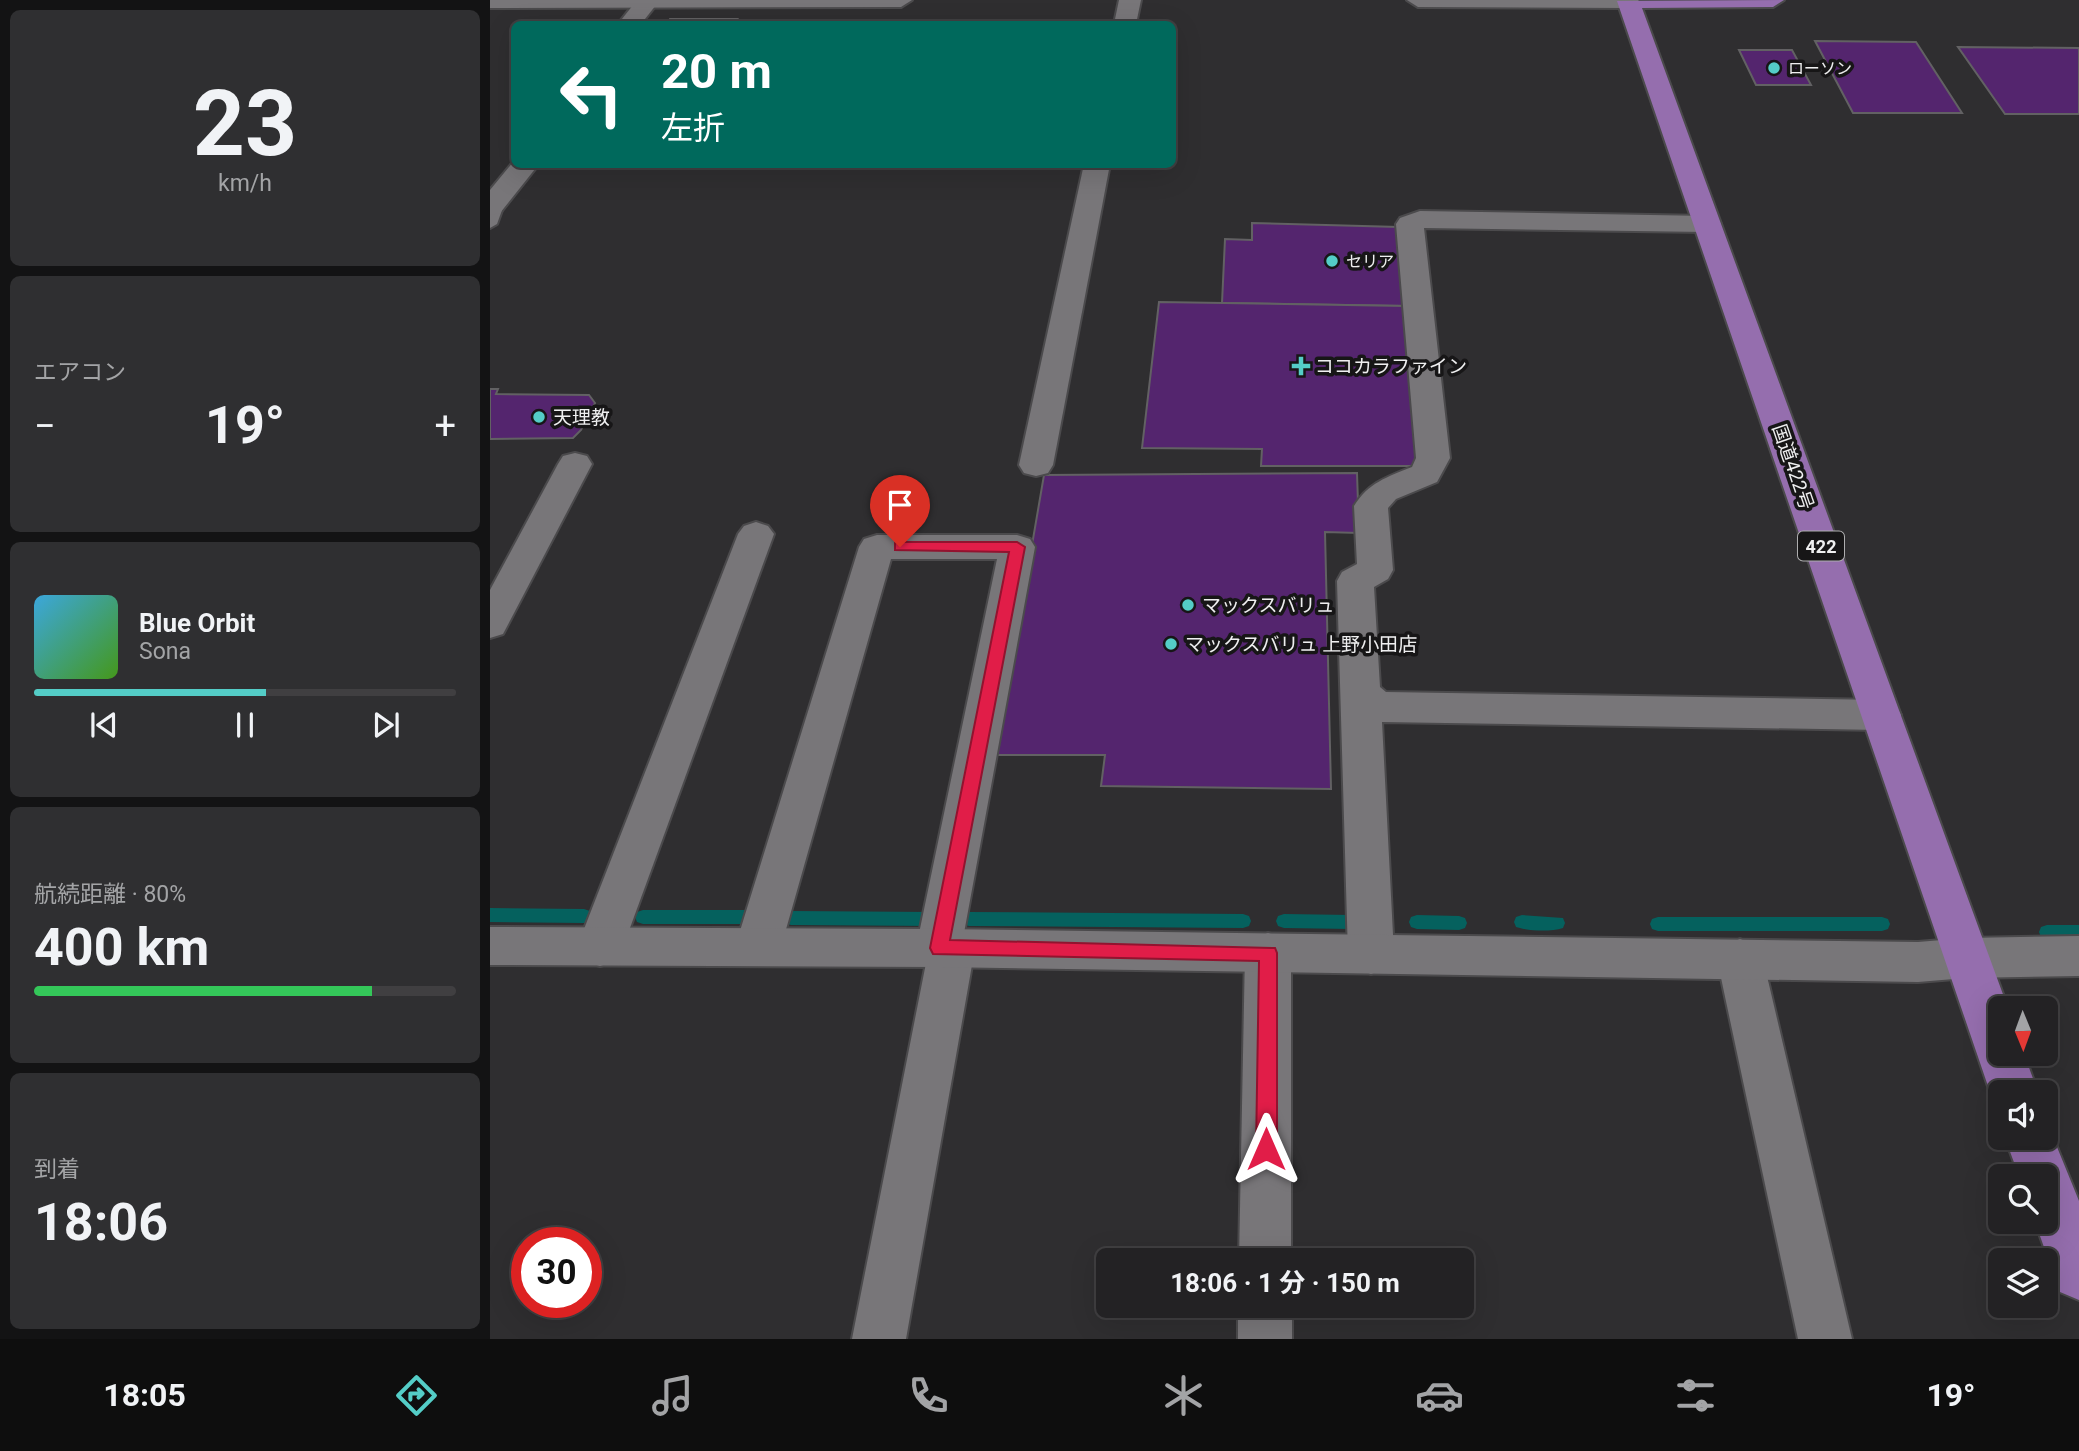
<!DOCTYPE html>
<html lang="ja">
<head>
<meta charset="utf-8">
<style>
  :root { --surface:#232224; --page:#2f2f31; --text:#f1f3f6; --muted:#a3a4a6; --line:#403f41; --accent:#54cdc7 }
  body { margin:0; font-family:Roboto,"Noto Sans JP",sans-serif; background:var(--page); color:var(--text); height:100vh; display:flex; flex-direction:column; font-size:26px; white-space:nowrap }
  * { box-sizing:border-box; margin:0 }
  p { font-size:23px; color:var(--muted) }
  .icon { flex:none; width:38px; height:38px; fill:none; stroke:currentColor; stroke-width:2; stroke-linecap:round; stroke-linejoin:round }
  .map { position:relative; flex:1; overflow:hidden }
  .side { display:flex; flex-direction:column; gap:10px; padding:10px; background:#131314; width:490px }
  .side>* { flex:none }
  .top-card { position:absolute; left:21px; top:21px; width:665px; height:147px; border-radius:10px; box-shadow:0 7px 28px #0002,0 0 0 2px var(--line); background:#00695c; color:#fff; overflow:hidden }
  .needle { width:46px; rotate:179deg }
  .buttons { position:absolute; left:1498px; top:996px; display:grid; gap:14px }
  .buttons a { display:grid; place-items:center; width:70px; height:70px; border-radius:10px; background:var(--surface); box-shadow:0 7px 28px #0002,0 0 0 2px var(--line); font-size:35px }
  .speed { position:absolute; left:21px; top:1227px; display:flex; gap:14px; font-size:35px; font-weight:700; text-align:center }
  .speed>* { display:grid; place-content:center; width:91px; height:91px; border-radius:50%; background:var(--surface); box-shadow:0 7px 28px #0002,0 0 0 2px var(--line); line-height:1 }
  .speed .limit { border:10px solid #d22; background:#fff; color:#111 }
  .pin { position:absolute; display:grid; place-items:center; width:60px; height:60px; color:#fff; margin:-72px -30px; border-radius:50% 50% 50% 0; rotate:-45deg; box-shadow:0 0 7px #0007 }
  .pin .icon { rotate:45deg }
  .me { position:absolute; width:77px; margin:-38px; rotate:0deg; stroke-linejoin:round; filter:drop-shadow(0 0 5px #0008) }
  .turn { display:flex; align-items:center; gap:24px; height:147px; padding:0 35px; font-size:32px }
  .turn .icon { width:91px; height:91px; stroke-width:2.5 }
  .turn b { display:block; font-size:49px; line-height:60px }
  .big { font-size:52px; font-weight:700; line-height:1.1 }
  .side .tile { flex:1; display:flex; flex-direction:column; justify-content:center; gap:10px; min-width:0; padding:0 24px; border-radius:10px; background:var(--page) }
  .side .dial { align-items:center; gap:0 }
  .dial b { font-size:91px; line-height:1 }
  .song { display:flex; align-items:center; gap:21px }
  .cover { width:84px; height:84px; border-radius:10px; background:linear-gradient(135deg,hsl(200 70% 55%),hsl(100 70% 35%)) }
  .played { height:7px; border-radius:4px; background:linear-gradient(90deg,var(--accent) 55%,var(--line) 55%) }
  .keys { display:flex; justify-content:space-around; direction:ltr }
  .heat { display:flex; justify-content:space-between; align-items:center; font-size:38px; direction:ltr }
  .charge { height:10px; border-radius:5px; background:linear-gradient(90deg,#34c759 80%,var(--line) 0) }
  .trip { position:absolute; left:606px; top:1248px; width:378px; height:70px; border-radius:10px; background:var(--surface); box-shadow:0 7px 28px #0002,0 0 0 2px var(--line); font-weight:700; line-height:70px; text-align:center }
  .dock { display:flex; height:112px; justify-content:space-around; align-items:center; background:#0e0e0e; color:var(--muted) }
  .dock .icon { width:49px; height:49px }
  .dock .on { color:var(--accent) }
  .dock b { font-size:32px; color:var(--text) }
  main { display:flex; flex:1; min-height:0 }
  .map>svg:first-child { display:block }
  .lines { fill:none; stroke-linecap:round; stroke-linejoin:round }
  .stream { fill:#05615e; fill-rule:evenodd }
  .building { fill:#54256e; stroke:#626163; stroke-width:2 }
  .lane-casing { stroke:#4b4a4c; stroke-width:4 }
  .street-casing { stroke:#4b4a4c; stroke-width:4 }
  .secondary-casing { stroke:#4b4a4c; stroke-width:4 }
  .highway-casing { stroke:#4b4a4c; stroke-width:4 }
  .lane { fill:#787679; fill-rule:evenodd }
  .street { fill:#787679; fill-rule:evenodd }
  .secondary { fill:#787679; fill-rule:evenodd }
  .highway { fill:#956eae; fill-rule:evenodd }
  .route { fill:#e11d48; stroke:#92132f; stroke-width:2 }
  .poi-dot { fill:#54cdc7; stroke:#171617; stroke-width:2.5 }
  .labels { text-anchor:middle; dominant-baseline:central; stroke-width:7; stroke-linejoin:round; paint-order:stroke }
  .far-poi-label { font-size:16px; fill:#efeff0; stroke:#171617; text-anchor:start }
  .shield { fill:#171617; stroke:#aeaeaf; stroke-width:2 }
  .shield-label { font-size:18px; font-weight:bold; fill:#efeff0 }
  .poi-label { font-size:19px; fill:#efeff0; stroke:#171617; text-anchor:start }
  .street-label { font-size:19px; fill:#efeff0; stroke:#171617 }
</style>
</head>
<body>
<main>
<section class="side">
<div class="tile dial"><b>23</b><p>km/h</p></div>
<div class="tile"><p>エアコン</p>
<div class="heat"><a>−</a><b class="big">19°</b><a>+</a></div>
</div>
<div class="tile">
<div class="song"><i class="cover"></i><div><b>Blue Orbit</b><p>Sona</p></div></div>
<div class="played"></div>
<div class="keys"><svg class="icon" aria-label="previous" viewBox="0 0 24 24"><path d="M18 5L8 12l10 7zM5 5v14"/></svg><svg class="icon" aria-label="pause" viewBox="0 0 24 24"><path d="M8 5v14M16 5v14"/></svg><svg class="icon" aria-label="next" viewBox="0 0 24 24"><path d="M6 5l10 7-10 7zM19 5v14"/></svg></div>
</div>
<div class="tile"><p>航続距離 · 80%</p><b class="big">400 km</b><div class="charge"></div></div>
<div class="tile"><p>到着</p><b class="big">18:06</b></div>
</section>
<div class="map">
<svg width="1589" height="1339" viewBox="0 0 1589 1339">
  <rect width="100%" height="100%" fill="#2f2e30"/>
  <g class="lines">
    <g class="stream">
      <path d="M0 908 94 909 100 911 102 916 100 921 94 923 0 922Z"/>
      <path d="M153 910H266L272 912 274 917 272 922 266 924H153L147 922 145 917 147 912Z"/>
      <path d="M301 911 443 912 449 914 451 919 449 924 443 926 301 925 295 923 293 918 295 913Z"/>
      <path d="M479 912 753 914 759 916 761 921 759 926 753 928 479 926 473 924 471 919 473 914Z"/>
      <path d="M794 914 862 915 868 917 870 922 868 927 862 929 794 928 788 926 786 921 788 916Z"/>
      <path d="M927 915 969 916 975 918 977 923 975 928 969 930 927 929 921 927 919 922 921 917Z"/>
      <path d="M1032 915 1073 918 1075 923 1073 928C1060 932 1039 931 1026 927L1024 922 1026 917Z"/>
      <path d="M1168 917H1392L1398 919 1400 924 1398 929 1392 931H1168L1162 929 1160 924 1162 919Z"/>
      <path d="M1557 925H1589V939L1551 937 1549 932 1551 927Z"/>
    </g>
  </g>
  <g class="building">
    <path d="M180 19H247L243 24H177Z"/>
    <path d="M381 21H425L426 24H382Z"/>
    <path d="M1325 41 1426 42 1472 113H1363Z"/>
    <path d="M1468 47 1589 48V114H1515Z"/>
    <path d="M1249 50H1302L1321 85H1266Z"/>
    <path d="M762 223 909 227 917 306 732 303 735 239 762 240Z"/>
    <path d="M669 302 917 306 930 466H771L772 449 652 448Z"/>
    <path d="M0 389H8L6 394 99 395 105 403 91 430 83 438 0 439Z"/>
    <path d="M867 473 869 533 835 532 841 789 611 786 615 755H506L554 475Z"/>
  </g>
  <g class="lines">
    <defs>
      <path id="lane" d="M0 195 16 199 7 224 0 228Z"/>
      <g id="street">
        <path d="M147 0H170L151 24H128Z"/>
        <path d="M629 0H651L646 24H624Z"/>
        <path d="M24 161V164H49L10 213 0 215V190Z"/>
        <path d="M594 164H620L563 465 558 473 546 476 534 473 529 465Z"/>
        <path d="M930 211 1217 216 1227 218 1231 224 1227 230 1217 232 934 228 960 458 947 482 906 499 898 508 903 570 898 579 884 587 890 687 896 692 1391 700 1405 704 1411 715 1405 726 1391 730 892 722 904 954 897 968 881 974 865 968 858 954 847 581 852 572 867 564 864 506C878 483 897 477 922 467L926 458 906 224 910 218Z"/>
        <path d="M85 453 97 456 102 464 13 634 0 638V590L68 464 73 456Z"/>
        <path d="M266 522 278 526 284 534 133 947 126 961 110 966 94 961 87 947 248 534 254 526Z"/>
        <path d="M387 535H527L540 539 545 547 474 933 485 948 416 1339H362L436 963 426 948 507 559H401L291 947 284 961 268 966 252 961 245 947 369 547 374 539Z"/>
        <path d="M778 933 794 939 801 953V1260H749L755 953 762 939Z"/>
        <path d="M1589 936V976L1476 978 1460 972 1453 958 1460 944 1476 938Z"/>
        <path d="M1250 939 1266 945 1273 959 1362 1339H1308L1227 959 1234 945Z"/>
        <rect x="748" y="1306" width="54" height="33"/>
      </g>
      <g id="secondary">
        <path d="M0 0H422L411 7 0 8Z"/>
        <path d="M917 0H1148L1149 1 1138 8 928 7Z"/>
        <path d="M0 927 449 929 1428 942 1476 938 1492 944 1499 958 1492 972 1476 978 1428 982 449 967 0 965Z"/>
      </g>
      <g id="highway">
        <path d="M1294 0 1283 7 1152 8 1518 1008H1510V1054H1534L1548 1092H1510V1109L1500 1092 1127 1Z"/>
        <path d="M1556 1120 1589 1201V1300L1570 1292 1545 1222H1556V1176H1529L1515 1138H1556Z"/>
      </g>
    </defs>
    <use href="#lane" class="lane-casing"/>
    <use href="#street" class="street-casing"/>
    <use href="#secondary" class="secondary-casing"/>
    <use href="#highway" class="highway-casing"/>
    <use href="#lane" class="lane"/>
    <use href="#street" class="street"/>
    <use href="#secondary" class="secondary"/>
    <use href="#highway" class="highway"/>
  </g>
  <path class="route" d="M410 542H527L535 547 460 940 785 948 787 953V1149L784 1156 776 1158 769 1156 766 1149 769 961 443 954 440 948 519 552 405 550V543Z"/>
  <g class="poi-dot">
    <circle cx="1284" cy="68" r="7"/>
    <circle cx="842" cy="261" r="7"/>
    <path d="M807.5 355.5h7v7h7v7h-7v7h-7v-7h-7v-7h7z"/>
    <circle cx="49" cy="417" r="7"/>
    <circle cx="698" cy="605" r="7"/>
    <circle cx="681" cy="644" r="7"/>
  </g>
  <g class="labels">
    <g class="far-poi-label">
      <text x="1298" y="68">ローソン</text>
      <text x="856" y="261">セリア</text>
    </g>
    <rect class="shield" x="1308" y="531.5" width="46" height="29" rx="5"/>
    <g class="shield-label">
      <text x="1331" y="546">422</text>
    </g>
    <g class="poi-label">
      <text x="825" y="366">ココカラファイン</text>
      <text x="63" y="417">天理教</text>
      <text x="712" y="605">マックスバリュ</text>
      <text x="695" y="644">マックスバリュ 上野小田店</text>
    </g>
    <g class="street-label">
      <text transform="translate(1303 467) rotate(71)">国道422号</text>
    </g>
  </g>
</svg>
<div class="buttons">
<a><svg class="needle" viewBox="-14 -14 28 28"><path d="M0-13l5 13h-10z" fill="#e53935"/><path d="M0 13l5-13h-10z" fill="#a3a4a6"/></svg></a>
<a><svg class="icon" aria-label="sound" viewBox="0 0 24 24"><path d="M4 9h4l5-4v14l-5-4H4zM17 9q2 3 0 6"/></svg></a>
<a><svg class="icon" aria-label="search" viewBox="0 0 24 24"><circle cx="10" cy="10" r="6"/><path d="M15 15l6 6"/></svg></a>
<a><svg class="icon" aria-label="layers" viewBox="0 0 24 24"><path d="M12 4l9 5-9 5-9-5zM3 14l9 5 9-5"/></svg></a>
</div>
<div class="speed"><div class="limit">30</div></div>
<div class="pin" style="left:410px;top:547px;background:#d93025"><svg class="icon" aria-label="arrive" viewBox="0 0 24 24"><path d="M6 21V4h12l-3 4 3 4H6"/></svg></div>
<svg class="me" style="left:776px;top:1149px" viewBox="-20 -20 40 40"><path d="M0-17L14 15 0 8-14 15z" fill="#e11d48" stroke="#fff" stroke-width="4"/></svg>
<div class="trip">18:06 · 1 分 · 150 m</div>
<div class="top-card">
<div class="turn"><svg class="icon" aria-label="left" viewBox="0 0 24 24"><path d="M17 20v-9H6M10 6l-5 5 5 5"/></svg><div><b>20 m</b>左折</div></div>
</div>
</div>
</main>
<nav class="dock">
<b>18:05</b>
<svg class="icon on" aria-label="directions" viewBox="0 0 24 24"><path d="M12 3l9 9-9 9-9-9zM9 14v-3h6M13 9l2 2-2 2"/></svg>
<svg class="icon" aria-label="music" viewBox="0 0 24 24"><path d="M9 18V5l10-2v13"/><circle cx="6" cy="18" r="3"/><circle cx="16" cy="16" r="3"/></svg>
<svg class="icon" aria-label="phone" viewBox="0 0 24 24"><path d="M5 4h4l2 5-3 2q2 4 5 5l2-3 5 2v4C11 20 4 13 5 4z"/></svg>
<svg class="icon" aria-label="climate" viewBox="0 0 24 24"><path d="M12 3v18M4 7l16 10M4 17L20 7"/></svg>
<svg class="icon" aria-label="car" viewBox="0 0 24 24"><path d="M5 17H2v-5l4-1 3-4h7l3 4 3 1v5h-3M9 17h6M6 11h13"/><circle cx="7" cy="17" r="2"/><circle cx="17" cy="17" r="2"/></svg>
<svg class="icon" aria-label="filters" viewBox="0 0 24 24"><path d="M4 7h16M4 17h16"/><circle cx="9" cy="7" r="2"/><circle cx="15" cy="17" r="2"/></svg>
<b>19°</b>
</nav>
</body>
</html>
